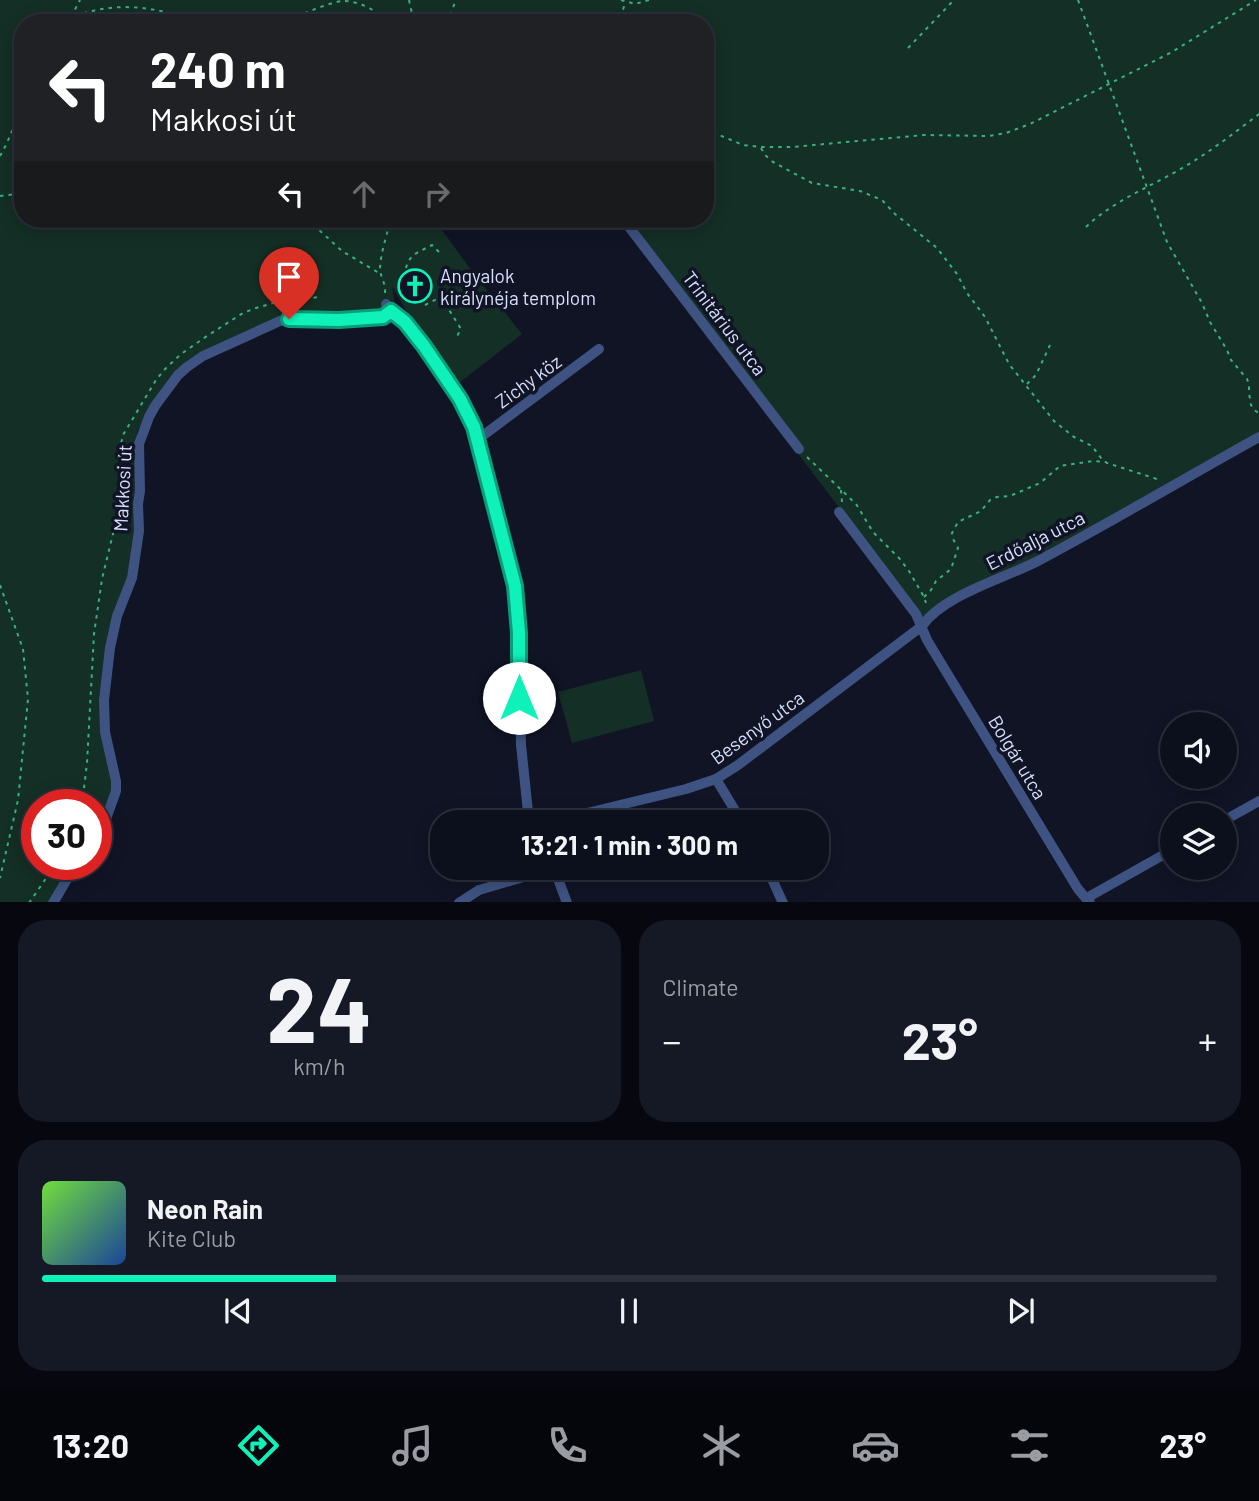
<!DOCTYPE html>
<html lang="en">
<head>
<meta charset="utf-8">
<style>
  :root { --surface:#0c0f1c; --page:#151825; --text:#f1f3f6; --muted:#9a9ca3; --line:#2c2f3b; --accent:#0ef2ba }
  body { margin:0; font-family:Barlow,sans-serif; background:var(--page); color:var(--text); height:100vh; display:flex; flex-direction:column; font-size:26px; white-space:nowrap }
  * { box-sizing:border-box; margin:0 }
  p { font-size:23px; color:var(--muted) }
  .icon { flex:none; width:38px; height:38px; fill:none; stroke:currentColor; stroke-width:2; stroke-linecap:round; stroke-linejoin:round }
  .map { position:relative; height:902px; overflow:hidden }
  .details { display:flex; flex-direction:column; gap:18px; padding:18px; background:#07080f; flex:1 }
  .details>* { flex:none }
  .top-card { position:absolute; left:14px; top:14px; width:700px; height:214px; border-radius:28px; box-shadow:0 4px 18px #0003,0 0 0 2px var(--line); background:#202124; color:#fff; overflow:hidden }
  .controls { position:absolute; left:1160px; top:712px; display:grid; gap:14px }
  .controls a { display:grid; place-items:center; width:77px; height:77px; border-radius:50%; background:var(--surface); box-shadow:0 4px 18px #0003,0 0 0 2px var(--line); font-size:35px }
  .speed { position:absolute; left:21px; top:789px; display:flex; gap:14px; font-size:35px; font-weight:700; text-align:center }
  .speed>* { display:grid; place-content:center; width:91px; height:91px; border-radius:50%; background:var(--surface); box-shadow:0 4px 18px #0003,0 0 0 2px var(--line); line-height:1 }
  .speed .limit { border:10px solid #d22; background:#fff; color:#111 }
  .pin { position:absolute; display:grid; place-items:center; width:60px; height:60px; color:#fff; margin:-72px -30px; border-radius:50% 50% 50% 0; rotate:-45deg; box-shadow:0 0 7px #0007 }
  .pin .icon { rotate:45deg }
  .me { position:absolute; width:77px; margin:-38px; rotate:0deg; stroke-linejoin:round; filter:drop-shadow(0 0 5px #0008) }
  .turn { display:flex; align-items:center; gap:24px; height:147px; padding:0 21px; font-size:32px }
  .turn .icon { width:91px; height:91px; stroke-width:2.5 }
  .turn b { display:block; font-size:49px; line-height:60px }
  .lanes { display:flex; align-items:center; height:66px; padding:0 21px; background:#0003; justify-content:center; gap:35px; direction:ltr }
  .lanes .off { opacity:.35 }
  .big { font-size:52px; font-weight:700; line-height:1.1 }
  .details .tile { flex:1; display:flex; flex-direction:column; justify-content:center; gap:10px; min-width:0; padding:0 24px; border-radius:28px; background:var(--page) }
  .details .dial { align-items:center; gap:0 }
  .dial b { font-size:91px; line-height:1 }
  .song { display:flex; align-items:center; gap:21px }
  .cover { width:84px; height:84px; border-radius:10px; background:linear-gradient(135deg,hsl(100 70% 55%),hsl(220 70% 35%)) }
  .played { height:7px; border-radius:4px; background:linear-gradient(90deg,var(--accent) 25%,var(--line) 25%) }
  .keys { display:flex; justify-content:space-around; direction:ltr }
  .heat { display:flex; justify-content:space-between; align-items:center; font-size:38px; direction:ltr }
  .details .tiles { flex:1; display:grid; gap:18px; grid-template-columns:1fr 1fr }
  .tile:last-child { grid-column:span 2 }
  .trip { position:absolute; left:430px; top:810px; width:399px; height:70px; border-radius:28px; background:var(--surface); box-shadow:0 4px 18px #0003,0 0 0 2px var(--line); font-weight:700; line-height:70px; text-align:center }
  .dock { display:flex; height:112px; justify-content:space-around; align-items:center; background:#05060b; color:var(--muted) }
  .dock .icon { width:49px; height:49px }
  .dock .selected { color:var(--accent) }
  .dock b { font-size:32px; color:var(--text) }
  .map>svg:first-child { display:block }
  .green { fill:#142f25 }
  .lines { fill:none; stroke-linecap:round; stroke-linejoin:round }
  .path { stroke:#36b27f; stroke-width:2; stroke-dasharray:3.5 5; stroke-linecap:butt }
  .street { stroke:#3e5382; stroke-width:10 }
  .route-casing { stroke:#099d79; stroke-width:18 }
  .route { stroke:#0ef2ba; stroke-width:12 }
  .labels { text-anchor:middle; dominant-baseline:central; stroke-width:7; stroke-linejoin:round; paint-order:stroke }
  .poi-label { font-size:19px; fill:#d7e0fd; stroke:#101425; text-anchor:start }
  .street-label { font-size:19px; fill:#d7e0fd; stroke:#101425 }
</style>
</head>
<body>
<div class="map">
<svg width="1259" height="903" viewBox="0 0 1259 903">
  <rect width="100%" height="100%" fill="#101425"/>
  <g class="green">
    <path d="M0 0H1259V437L1037 561 962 595 922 626 841 510 619 219H705V23H23V219H434L474 274 522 334 459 383 412 321 392 286 396 311 385 319 284 315 201 353 160 392 137 432 136 526 129 575 103 688 114 788 96 829V805H37V864L74 865 50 902 0 903Z"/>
    <path d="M641 670 654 721 572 743 558 692Z"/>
  </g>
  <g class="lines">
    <g class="path">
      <path d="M409 0 414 23"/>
      <path d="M621 0 635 4 649 0"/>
      <path d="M1078 0 1167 242 1202 303 1210 322 1227 350 1231 360 1247 379 1249 384V393L1251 405 1254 410 1259 413"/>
      <path d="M71 17 80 0"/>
      <path d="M68 20C106 0 157 5 196 23"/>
      <path d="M281 23C294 18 331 1 343 1 359 1 378 10 386 23"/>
      <path d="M447 23 456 0"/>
      <path d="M613 23 622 13 625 3"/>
      <path d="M908 48 954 0"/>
      <path d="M705 129 743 145 761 147H792L924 135 989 136 1006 133 1030 124 1172 52 1256 0"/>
      <path d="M761 148 765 155 773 162 812 183 860 191 882 200 895 214 937 248 957 274 967 293 985 317 1009 364 1054 421 1074 437 1092 446 1101 458 1107 463 1160 480"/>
      <path d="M0 156 6 145 23 106"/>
      <path d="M0 196 23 193"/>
      <path d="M307 219 342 251 379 273"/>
      <path d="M1086 227C1112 202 1147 188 1179 170 1207 154 1233 134 1259 114"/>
      <path d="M406 268C409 254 421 251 432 245L439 252"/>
      <path d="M385 293C386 284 381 278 380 270 380 255 387 234 391 219"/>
      <path d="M425 305 441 297 461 329 456 338"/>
      <path d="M1027 384 1036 375 1050 345"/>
      <path d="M807 457 856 504 873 532 899 558 909 571 924 597 926 603"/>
      <path d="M841 490 842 502"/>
      <path d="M0 585 23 649 28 699 18 800 0 878"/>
      <path d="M924 597 931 590 936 581 951 569 958 548 953 539 952 533 958 522 981 511 990 500 997 497 1010 496 1040 483 1060 466 1093 461 1106 462"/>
      <path d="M82 805 87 763 94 634 102 579 118 513 119 453 123 435 156 380 164 370 181 354 207 336 243 313 256 308 277 302 320 297"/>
      <path d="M29 903 56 864"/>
    </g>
    <g class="street">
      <path d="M623 219 799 449"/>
      <path d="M386 304 395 315 405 322 424 346 456 392 474 427 515 586 519 633 521 745 528 812 536 822"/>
      <path d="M477 440 599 349"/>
      <path d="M839 512 916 614 927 640 936 655 1078 889 1090 903"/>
      <path d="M716 779 742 822"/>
      <path d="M1225 820 1259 801"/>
      <path d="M550 822 686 789 716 779 738 765 922 626C943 595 1005 578 1038 561 1113 521 1185 478 1259 437"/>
      <path d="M96 833 107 816 116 791V781L105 732 104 700 110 648 117 616 132 578 139 531 138 504 140 491 139 444 149 417 155 406 178 375 187 367 203 356 280 321 302 318 339 320 383 317 391 311"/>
      <path d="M554 868 567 903"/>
      <path d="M767 868 783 903"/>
      <path d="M1088 899 1092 895 1172 850"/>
      <path d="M53 903 76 864"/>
      <path d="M459 903 479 890 554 868"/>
    </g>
  </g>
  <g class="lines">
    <defs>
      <path id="route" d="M289 319 339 320 383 317 391 311 405 322 424 346 460 399 474 427 515 586 519 633V698"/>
    </defs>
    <use href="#route" class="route-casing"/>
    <use href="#route" class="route"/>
  </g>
  <defs>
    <symbol id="church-ring" viewBox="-11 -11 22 22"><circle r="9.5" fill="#101425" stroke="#0ef2ba" stroke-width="1.5"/><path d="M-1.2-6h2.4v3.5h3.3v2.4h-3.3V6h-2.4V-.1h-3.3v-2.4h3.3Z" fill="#0ef2ba"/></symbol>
  </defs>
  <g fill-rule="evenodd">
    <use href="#church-ring" x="396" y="267" width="38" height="38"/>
  </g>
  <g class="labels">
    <g class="poi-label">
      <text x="440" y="275">Angyalok<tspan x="440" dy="22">királynéja templom</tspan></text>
    </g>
    <g class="street-label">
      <text transform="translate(725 323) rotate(53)">Trinitárius utca</text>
      <text transform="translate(528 381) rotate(-36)">Zichy köz</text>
      <text transform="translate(122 488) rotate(-87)">Makkosi út</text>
      <text transform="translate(1035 540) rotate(-27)">Erdőalja utca</text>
      <text transform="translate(757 727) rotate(-36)">Besenyő utca</text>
      <text transform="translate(1018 757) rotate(59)">Bolgár utca</text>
    </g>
  </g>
</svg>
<div class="controls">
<a><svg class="icon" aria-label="sound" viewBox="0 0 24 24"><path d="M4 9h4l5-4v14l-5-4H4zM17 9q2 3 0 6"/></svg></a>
<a><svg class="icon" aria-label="layers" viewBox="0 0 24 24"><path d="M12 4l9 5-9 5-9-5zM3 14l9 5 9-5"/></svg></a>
</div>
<div class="speed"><div class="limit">30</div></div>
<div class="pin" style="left:289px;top:319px;background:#d93025"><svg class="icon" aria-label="arrive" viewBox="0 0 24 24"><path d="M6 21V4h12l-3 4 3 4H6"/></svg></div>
<svg class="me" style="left:519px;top:698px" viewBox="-20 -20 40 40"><circle r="19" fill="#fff"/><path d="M0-13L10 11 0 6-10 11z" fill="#0ef2ba"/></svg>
<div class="trip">13:21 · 1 min · 300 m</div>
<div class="top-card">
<div class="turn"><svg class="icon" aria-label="left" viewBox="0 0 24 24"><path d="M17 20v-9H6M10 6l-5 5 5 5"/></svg><div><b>240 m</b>Makkosi út</div></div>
<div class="lanes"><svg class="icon" aria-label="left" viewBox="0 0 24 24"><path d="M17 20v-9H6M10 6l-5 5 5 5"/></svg><svg class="icon off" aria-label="ahead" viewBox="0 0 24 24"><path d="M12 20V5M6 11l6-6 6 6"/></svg><svg class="icon off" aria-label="right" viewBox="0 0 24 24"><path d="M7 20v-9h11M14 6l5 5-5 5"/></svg></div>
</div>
</div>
<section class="details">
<div class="tiles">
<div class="tile dial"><b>24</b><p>km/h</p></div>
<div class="tile"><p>Climate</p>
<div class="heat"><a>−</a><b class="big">23°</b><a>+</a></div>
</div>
<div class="tile">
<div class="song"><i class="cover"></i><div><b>Neon Rain</b><p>Kite Club</p></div></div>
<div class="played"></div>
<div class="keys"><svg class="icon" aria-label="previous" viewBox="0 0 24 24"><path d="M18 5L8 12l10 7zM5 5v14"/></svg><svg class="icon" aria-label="pause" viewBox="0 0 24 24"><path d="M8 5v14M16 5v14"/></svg><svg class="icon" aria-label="next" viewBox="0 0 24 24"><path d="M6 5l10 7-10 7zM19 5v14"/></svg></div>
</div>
</div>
</section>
<nav class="dock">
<b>13:20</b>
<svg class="icon selected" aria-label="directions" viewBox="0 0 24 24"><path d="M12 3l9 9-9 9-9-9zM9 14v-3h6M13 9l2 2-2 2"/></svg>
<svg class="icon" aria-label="music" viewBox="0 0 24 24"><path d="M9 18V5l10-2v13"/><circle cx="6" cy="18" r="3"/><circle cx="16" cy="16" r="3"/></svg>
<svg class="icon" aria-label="phone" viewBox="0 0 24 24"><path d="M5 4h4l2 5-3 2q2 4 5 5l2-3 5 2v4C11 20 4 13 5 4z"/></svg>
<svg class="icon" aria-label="climate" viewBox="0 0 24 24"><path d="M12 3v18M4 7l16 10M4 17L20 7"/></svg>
<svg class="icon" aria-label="car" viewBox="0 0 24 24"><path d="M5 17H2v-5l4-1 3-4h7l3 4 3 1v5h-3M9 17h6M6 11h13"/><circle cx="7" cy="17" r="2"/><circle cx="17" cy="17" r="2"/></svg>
<svg class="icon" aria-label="filters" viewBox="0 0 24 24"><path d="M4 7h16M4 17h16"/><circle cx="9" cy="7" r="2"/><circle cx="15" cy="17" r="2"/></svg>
<b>23°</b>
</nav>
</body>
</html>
